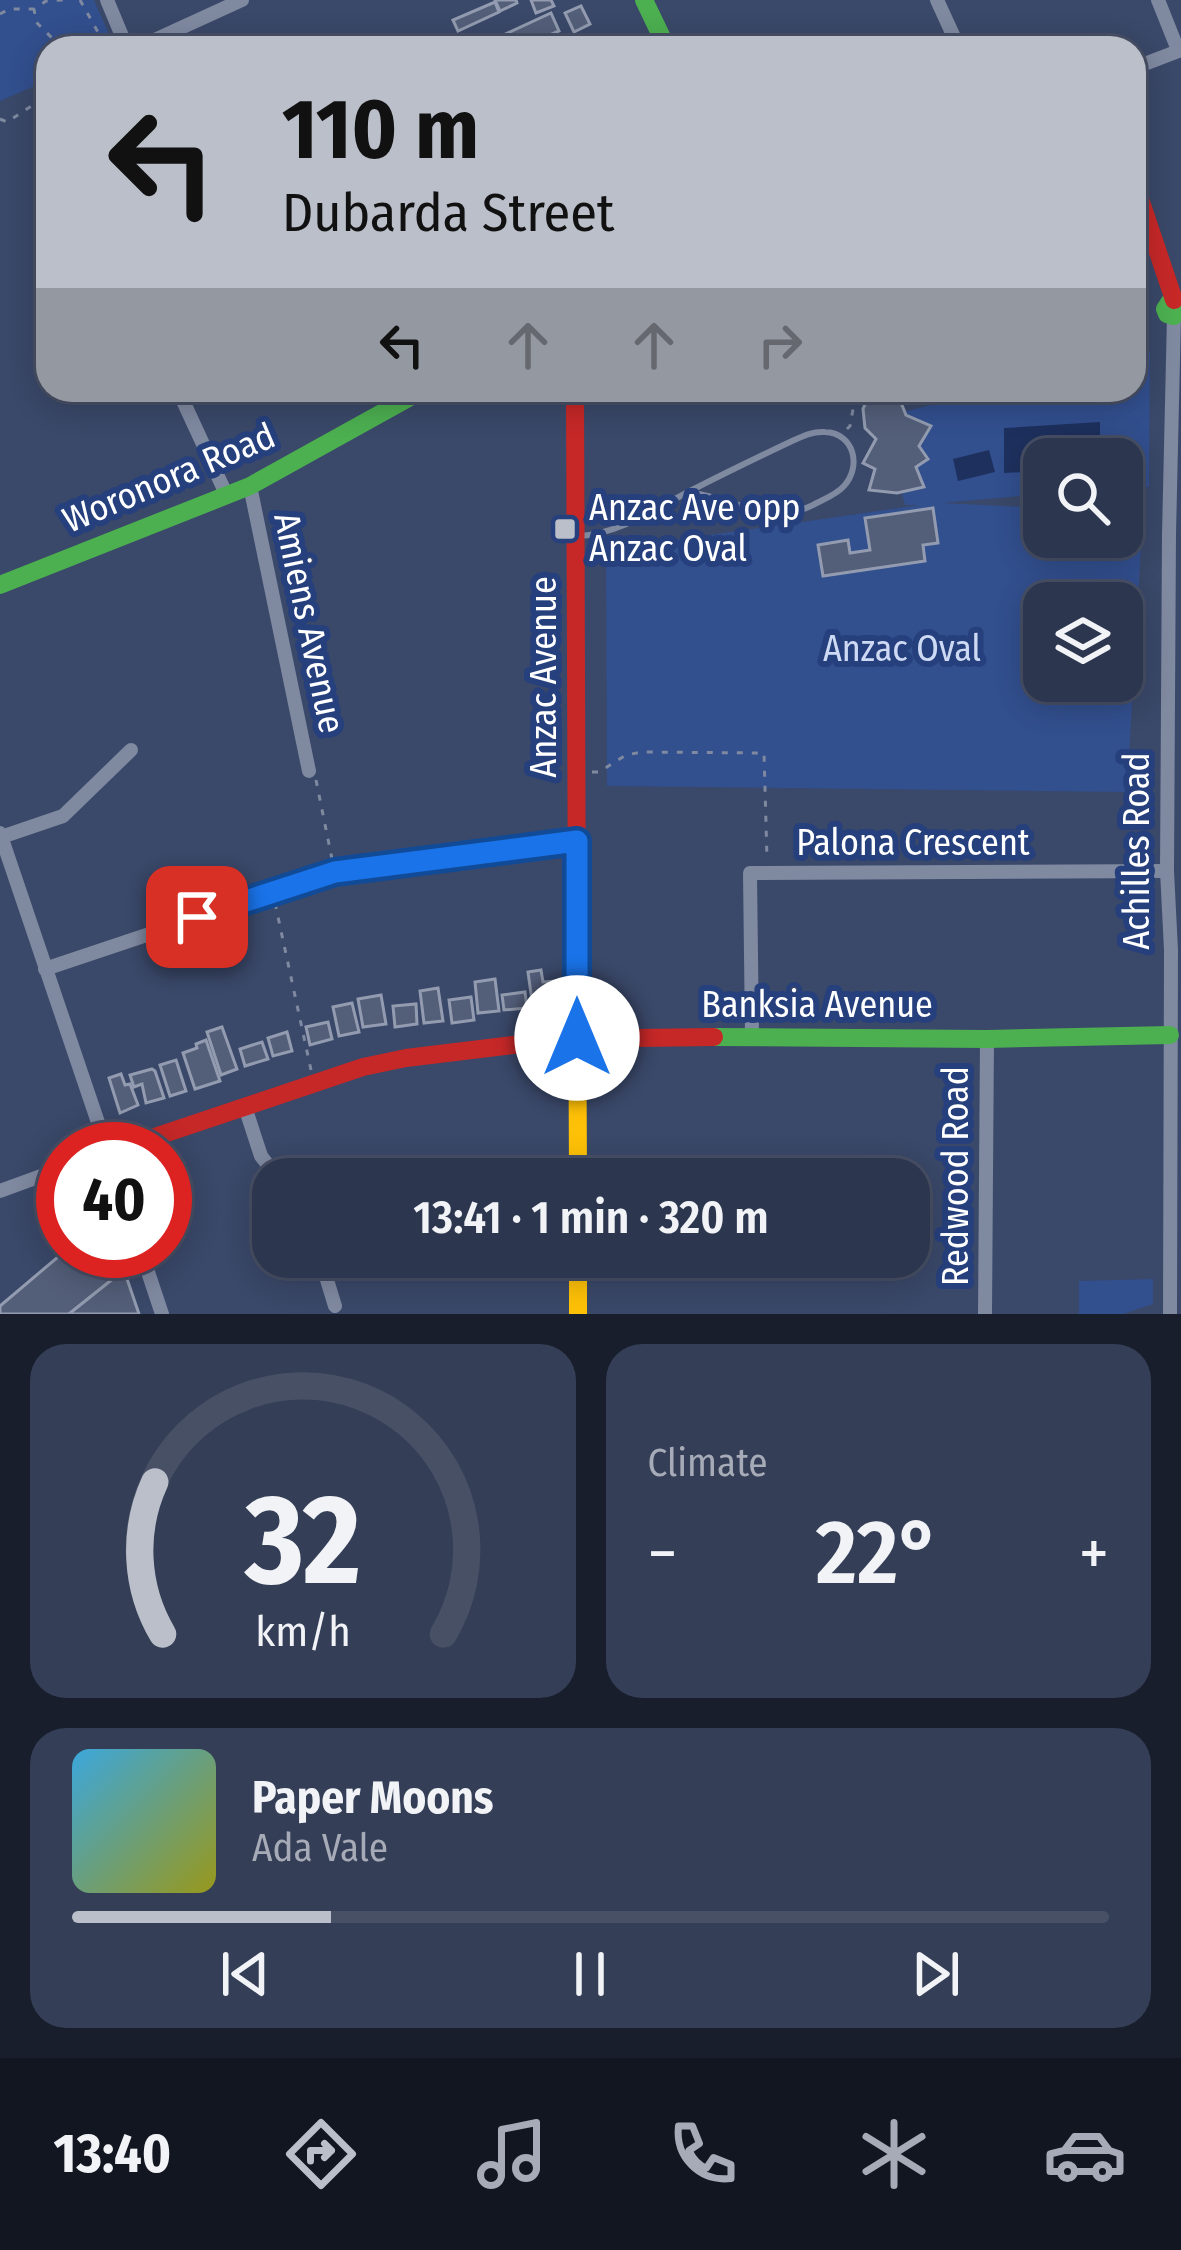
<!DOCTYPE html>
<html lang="en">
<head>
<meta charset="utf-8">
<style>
  :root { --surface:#2c364f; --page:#343e56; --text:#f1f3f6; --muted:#a6abb7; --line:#485066; --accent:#babfca }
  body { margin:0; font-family:"Fira Sans Condensed",sans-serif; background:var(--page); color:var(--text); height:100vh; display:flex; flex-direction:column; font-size:45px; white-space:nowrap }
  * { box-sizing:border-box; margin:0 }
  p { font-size:39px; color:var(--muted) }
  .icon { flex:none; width:66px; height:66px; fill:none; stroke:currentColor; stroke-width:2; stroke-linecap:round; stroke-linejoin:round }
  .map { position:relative; height:1314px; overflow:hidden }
  .panel { display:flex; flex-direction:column; gap:30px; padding:30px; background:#181e2b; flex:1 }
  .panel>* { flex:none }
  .hud { position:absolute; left:36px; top:36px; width:1110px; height:366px; border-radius:36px; box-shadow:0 6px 30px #0003,0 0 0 3px var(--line); background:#babfca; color:#111; overflow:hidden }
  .controls { position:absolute; left:1023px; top:438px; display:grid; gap:24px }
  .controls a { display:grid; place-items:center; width:120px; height:120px; border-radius:24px; background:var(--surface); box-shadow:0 6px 30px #0003,0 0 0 3px var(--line); font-size:60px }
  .speed { position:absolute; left:36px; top:1122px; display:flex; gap:24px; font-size:60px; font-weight:700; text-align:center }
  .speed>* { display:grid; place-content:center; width:156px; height:156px; border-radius:50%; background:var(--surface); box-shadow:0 6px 30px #0003,0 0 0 3px var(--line); line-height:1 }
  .speed .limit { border:18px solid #d22; background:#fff; color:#111 }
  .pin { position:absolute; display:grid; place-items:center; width:102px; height:102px; color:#fff; margin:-51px; border-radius:24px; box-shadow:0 6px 18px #0006 }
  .me { position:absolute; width:132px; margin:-66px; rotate:0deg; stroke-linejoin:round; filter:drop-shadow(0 0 9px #0008) }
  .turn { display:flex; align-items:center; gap:42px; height:252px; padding:0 48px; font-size:54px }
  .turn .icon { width:156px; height:156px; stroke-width:2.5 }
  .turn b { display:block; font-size:84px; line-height:102px }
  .lanes { display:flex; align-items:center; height:114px; padding:0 48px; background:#0003; justify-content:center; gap:60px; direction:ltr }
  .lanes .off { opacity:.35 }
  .big { font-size:90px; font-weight:600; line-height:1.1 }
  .panel .widget { flex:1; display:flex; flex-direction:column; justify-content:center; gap:18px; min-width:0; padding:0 42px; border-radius:36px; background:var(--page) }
  .panel .dial { align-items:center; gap:0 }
  .dial svg { height:312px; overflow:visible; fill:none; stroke:var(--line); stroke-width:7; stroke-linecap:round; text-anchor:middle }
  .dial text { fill:var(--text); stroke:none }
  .song { display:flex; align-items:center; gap:36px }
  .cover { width:144px; height:144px; border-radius:18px; background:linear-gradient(135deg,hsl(200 70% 55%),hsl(60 70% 35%)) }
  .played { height:12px; border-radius:6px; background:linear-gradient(90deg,var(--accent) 25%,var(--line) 25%) }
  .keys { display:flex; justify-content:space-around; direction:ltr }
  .heat { display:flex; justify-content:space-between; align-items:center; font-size:66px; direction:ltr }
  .panel .tiles { flex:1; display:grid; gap:30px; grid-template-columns:1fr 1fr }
  .widget:last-child { grid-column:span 2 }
  .trip { position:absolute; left:252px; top:1158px; width:678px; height:120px; border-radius:36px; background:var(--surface); box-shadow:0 6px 30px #0003,0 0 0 3px var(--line); font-weight:600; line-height:120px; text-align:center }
  .tabs { display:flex; height:192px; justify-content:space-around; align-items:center; background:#121620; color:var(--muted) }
  .tabs .icon { width:84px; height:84px }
  .tabs .current { color:var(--accent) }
  .tabs b { font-size:54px; color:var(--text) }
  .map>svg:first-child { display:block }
  .green { fill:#324f8e; fill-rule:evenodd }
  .water { fill:#1e305e }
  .building { fill:#535e79; stroke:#929baf; stroke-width:3 }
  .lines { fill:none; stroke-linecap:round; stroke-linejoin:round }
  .path { stroke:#7f89a0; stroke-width:3; stroke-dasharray:6 9; stroke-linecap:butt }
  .lane { stroke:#7f89a0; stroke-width:6 }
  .street { stroke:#7f89a0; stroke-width:14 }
  .fast { stroke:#4caf50; stroke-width:18 }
  .slow { stroke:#ffc107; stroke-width:18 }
  .jam { stroke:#c62828; stroke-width:18 }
  .route-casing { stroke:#114b97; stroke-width:30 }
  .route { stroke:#1a73e8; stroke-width:21 }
  .poi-dot { fill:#babfca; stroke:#26407d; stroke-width:4.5 }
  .labels { text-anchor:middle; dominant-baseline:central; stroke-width:12; stroke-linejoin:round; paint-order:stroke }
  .street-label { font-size:36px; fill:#fff; stroke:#26407d }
  .poi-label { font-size:36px; fill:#fff; stroke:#26407d; text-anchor:start }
  .park-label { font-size:36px; fill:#cedaf4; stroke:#26407d }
</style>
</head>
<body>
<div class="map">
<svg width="1181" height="1314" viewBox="0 0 1181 1314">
  <rect width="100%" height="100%" fill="#3a4869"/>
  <g class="green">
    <path d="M0 0H94L115 48H48V80L0 101Z"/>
    <path d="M1150 351 1149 487 1122 489V459H1044V494L942 503 1044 508V537H1122V511H1143L1127 792 607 786 606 550 920 505H905L883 417 991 390H1134V355ZM1044 603H1122V681H1044Z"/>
    <path d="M1153 1279V1304L1123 1314H1079V1281Z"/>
  </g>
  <g class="water">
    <path d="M1100 422V459H1044V471L1004 473V428Z"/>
    <path d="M989 450 995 472 958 481 953 459Z"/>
  </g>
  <g class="building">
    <path d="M495 0H516L517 3 500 11Z"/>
    <path d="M531 0H551L554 6 536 13Z"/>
    <path d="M495 2 499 12 458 31 453 20Z"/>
    <path d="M581 6 590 24 574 32 565 13Z"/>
    <path d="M551 13 559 31 520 48H475Z"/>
    <path d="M453 38 458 48H430Z"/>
    <path d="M898 395 906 415 931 426 919 446 928 459 916 467 924 487 897 493 869 490 875 469 863 463 876 439 865 428 863 409 866 402Z"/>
    <path d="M933 508 938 543 923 545 925 561 823 576 818 545 848 540 850 553 870 550 865 518Z"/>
    <path d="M541 970 543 982 555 981 557 998 532 1001 528 972Z"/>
    <path d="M495 979 499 1011 478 1013 475 982Z"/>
    <path d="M438 988 443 1021 424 1023 420 991Z"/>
    <path d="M525 992 527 1008 504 1010 502 995Z"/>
    <path d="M381 995 386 1024 363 1027 358 999Z"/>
    <path d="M471 997 474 1020 452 1023 449 1000Z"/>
    <path d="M352 1003 359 1032 339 1036 333 1007Z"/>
    <path d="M416 1004 417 1024 395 1027 393 1006Z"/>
    <path d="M328 1022 332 1039 310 1045 306 1027Z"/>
    <path d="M222 1027 237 1069 221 1075 207 1032Z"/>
    <path d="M287 1032 292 1051 273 1056 268 1038Z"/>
    <path d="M206 1040 220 1081 195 1089 183 1053 197 1048 196 1044Z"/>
    <path d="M262 1042 268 1059 245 1066 240 1049Z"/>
    <path d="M176 1060 186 1091 170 1096 160 1065Z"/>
    <path d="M152 1069 155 1071 164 1098 146 1103 142 1084 134 1087 130 1075Z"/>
    <path d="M121 1074 125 1085 130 1084 138 1105 120 1113 109 1078Z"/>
    <path d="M65 1251H117L124 1270 69 1314H0V1306Z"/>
    <path d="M124 1270 139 1314H69Z"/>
  </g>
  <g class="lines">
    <g class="path">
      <path d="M80 0 103 41H110"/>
      <path d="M0 14 9 9H33"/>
      <path d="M62 48 36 22 34 9 46 1 63 0"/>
      <path d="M48 72 42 79 48 88"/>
      <path d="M0 119 7 122 48 95"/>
      <path d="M847 429 850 426 855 398 886 390"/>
      <path d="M592 772H599L626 755 642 752 764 753 767 859"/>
      <path d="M316 780 332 859"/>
      <path d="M275 903 311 1070"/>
    </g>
    <g class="lane">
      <path d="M576 393 657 395 673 390"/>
      <path d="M580 536C621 533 655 509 690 491 723 474 756 458 790 442 801 437 812 431 825 432 854 433 862 466 844 486 836 495 824 499 813 505 804 509 797 513 787 513 754 515 721 496 688 492"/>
    </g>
    <g class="street">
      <path d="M107 0 127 48"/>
      <path d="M937 0 959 48"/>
      <path d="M1158 0 1178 50"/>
      <path d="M137 48 242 0"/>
      <path d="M1134 68 1181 50"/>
      <path d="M178 390 227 496"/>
      <path d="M250 486 309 771"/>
      <path d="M0 833 107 1149"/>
      <path d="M1 837 63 816 131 750"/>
      <path d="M45 969 335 872 577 841"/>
      <path d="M752 1037 750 873 1167 871"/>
      <path d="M245 1107 261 1156 279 1179"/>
      <path d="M0 1191 63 1168"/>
      <path d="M141 1251 162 1314"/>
      <path d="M320 1257 335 1306"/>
      <path d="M985 1314 987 1039"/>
      <path d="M1170 1314 1171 950 1167 871 1169 534 1174 316"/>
    </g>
    <g class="fast">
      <path d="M644 0 667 48"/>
      <path d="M1179 302 1171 300 1165 309 1167 314 1174 316 1181 310"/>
      <path d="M0 585 250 486 423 390"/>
      <path d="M714 1037 987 1039 1170 1035"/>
    </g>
    <g class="slow">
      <path d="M577 945 578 1179"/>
      <path d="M578 1257V1314"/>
    </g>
    <g class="jam">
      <path d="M1134 181 1174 300"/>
      <path d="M575 390 577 945"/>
      <path d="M119 1149 363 1067 406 1058 562 1039 714 1037"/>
    </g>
  </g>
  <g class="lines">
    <defs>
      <path id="route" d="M197 917 335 872 577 841V1038"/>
    </defs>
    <use href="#route" class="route-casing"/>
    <use href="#route" class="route"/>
  </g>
  <rect class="poi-dot" x="553" y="517" width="24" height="24" rx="6"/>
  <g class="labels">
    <g class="street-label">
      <text transform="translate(169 478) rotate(-23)">Woronora Road</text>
      <text transform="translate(309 623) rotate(78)">Amiens Avenue</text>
      <text transform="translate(544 677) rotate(-90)">Anzac Avenue</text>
      <text x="913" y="843">Palona Crescent</text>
      <text transform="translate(1137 851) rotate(-90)">Achilles Road</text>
      <text x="817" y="1005">Banksia Avenue</text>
      <text transform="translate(956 1176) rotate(-90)">Redwood Road</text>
    </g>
    <g class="poi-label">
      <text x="589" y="508">Anzac Ave opp<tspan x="589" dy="41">Anzac Oval</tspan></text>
    </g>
    <g class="park-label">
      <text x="902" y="649">Anzac Oval</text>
    </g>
  </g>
</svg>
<div class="controls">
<a><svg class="icon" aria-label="search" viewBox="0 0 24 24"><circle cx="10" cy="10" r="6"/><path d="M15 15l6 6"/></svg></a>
<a><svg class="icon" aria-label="layers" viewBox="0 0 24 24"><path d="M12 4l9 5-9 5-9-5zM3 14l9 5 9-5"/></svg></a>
</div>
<div class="speed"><div class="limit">40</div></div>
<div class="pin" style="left:197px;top:917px;background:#d93025"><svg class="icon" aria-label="arrive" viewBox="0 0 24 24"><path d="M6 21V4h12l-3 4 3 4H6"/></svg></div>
<svg class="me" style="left:577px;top:1038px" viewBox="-20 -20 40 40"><circle r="19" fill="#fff"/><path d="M0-13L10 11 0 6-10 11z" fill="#1a73e8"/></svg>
<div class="trip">13:41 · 1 min · 320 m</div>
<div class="hud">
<div class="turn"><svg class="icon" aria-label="left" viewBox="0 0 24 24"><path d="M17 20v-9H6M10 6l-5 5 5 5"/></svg><div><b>110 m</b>Dubarda Street</div></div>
<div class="lanes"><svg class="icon" aria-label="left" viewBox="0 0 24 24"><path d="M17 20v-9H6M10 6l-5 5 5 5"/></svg><svg class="icon off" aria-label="ahead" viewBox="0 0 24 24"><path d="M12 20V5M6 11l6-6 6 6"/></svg><svg class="icon off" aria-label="ahead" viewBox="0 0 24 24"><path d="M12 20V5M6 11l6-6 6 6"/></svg><svg class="icon off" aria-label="right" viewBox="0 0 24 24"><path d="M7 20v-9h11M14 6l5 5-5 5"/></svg></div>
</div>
</div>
<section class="panel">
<div class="tiles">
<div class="widget dial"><svg viewBox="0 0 100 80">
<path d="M14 69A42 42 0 1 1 86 69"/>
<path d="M14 69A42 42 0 0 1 12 30" stroke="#babfca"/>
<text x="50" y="56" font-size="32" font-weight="700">32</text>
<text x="50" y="72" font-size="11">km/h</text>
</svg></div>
<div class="widget"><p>Climate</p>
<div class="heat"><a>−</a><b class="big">22°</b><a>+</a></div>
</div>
<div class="widget">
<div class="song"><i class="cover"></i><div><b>Paper Moons</b><p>Ada Vale</p></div></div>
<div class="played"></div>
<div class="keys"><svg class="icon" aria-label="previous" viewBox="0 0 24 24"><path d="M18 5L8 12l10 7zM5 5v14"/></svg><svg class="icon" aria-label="pause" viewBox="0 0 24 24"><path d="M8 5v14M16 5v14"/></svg><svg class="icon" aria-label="next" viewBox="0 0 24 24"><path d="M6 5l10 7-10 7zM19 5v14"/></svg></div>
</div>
</div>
</section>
<nav class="tabs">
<b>13:40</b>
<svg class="icon current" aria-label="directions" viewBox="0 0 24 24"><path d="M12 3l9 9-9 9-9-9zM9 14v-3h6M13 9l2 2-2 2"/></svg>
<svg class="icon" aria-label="music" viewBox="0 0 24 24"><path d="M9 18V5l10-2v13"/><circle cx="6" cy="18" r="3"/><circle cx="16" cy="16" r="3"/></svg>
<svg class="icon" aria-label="phone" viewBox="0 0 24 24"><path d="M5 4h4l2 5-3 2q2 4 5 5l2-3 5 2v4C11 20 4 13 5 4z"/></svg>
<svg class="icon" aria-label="climate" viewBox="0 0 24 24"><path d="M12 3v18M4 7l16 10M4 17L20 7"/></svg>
<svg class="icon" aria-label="car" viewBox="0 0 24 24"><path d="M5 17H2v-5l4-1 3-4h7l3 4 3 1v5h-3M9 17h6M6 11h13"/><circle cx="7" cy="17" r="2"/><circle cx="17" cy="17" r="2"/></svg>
</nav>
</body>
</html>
